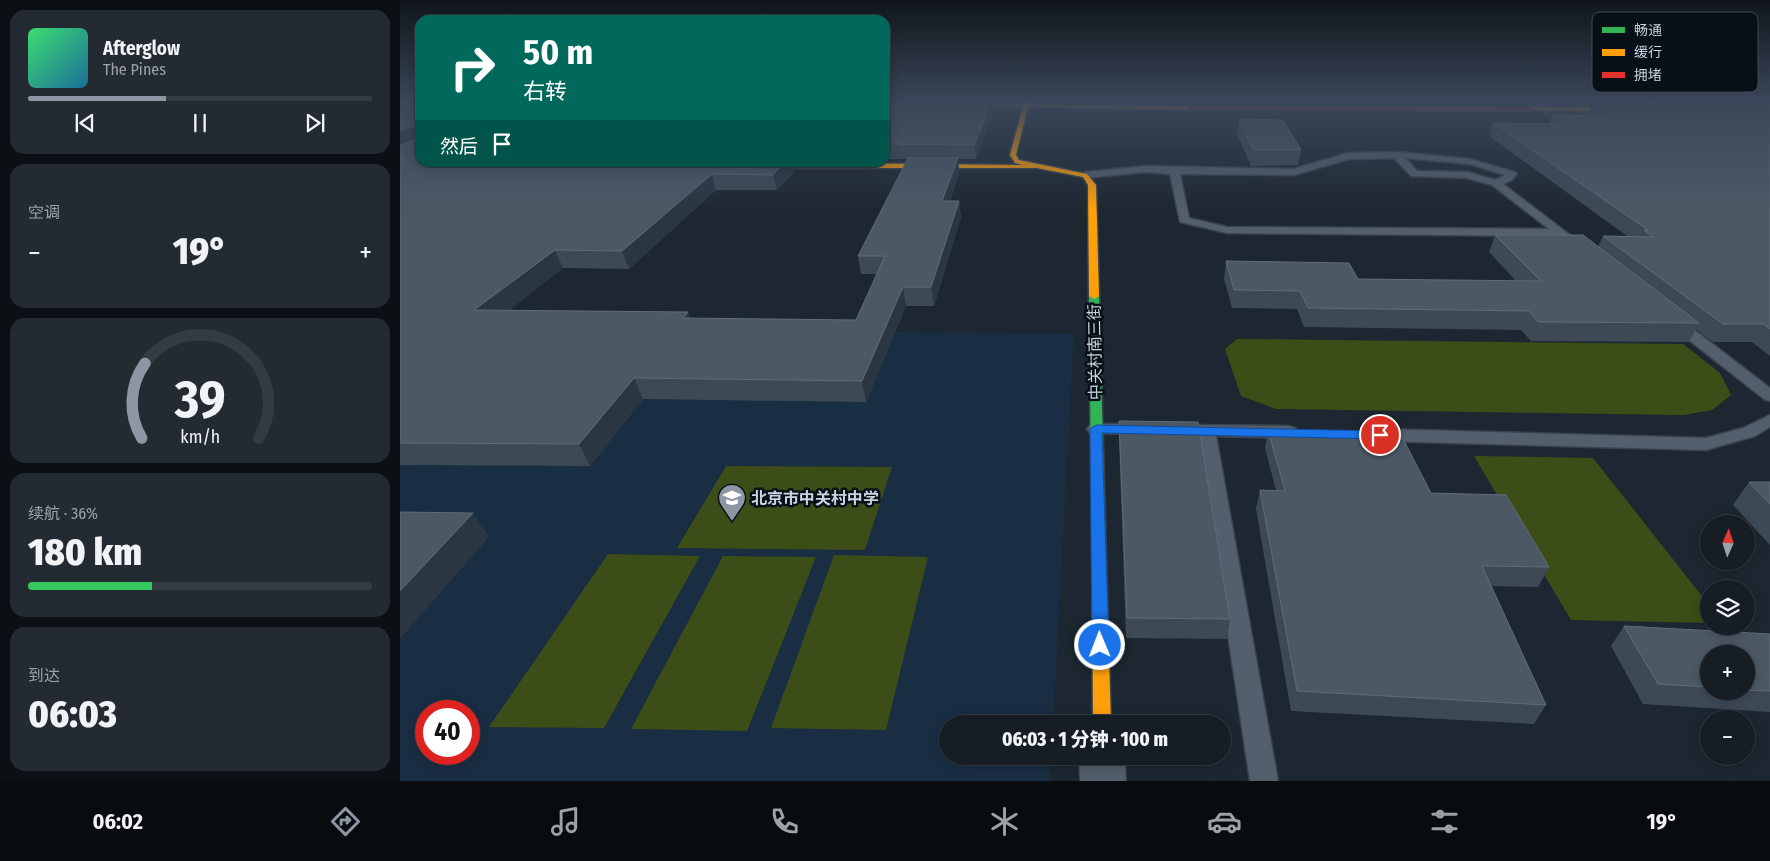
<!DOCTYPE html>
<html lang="zh">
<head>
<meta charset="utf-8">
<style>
  :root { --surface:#161d25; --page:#232a32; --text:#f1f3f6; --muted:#9ea2a7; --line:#353b42; --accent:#8d97a3 }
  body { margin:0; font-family:"Fira Sans Condensed","Noto Sans SC",sans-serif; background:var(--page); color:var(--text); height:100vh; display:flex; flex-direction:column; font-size:19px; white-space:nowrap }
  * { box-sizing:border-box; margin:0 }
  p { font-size:16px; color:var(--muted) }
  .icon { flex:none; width:28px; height:28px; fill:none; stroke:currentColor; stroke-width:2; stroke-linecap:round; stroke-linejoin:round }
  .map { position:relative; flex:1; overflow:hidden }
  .sheet { display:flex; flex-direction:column; gap:10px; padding:10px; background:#0c1014; width:400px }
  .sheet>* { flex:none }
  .guide { position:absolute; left:15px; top:15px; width:475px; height:152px; border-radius:15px; box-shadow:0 2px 12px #0003,0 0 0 1px var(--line); background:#00695c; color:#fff; overflow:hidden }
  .needle { width:32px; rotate:3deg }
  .controls { position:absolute; left:1300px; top:515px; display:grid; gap:10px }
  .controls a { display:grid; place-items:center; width:55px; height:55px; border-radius:50%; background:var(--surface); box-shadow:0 2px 12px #0003,0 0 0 1px var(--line); font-size:25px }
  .speed { position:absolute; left:15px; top:700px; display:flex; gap:10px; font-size:25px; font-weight:700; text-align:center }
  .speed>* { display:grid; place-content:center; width:65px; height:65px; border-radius:50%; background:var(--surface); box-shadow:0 2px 12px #0003,0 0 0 1px var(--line); line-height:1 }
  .speed .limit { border:8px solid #d22; background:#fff; color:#111 }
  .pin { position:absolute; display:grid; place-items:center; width:42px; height:42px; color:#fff; margin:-21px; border:2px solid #fff; border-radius:50%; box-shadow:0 1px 5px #0007 }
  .me { position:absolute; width:55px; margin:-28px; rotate:359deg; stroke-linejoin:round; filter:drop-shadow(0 0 4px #0008) }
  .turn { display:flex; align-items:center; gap:18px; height:105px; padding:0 25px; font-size:22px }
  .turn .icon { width:65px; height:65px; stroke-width:2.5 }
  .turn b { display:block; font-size:35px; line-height:42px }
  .then { display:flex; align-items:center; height:48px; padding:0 25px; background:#0003; gap:10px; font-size:19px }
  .big { font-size:38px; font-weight:800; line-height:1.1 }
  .sheet .tile { flex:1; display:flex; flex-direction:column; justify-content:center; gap:8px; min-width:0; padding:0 18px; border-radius:15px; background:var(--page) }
  .sheet .dial { align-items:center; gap:0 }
  .dial svg { height:130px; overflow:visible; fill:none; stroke:var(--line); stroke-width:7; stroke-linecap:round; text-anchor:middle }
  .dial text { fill:var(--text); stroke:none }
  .song { display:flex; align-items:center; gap:15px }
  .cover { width:60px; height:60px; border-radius:8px; background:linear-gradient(135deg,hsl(140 70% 55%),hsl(200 70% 35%)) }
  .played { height:5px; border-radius:2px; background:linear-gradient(90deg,var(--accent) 40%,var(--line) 40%) }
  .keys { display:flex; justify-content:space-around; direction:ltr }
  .heat { display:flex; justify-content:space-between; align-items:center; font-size:28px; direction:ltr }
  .charge { height:8px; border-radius:4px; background:linear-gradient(90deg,#34c759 36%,var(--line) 0) }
  .trip { position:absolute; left:539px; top:715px; width:292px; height:50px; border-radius:25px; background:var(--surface); box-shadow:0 2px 12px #0003,0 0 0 1px var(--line); font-weight:800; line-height:50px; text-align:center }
  .menu { display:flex; height:80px; justify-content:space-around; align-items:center; background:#090c0f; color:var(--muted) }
  .menu .icon { width:35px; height:35px }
  .menu .active { color:var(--accent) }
  .menu b { font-size:22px; color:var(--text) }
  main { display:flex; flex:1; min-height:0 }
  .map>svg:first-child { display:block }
  .built { fill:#192d43; fill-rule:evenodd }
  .green { fill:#3c4d17 }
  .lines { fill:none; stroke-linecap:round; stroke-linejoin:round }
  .lane-casing { stroke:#3a434b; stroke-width:3 }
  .street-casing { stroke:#3a434b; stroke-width:2 }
  .fast-casing { stroke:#3a434b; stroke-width:3 }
  .slow-casing { stroke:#3a434b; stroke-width:3 }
  .jam-casing { stroke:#3a434b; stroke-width:3 }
  .lane { fill:#535f6c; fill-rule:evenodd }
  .street { fill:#535f6c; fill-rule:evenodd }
  .fast { fill:#30b455; fill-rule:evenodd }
  .slow { fill:#ff9f0a; fill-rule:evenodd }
  .jam { fill:#e5322d; fill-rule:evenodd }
  .wall { fill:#3d4a56; fill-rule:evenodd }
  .shaded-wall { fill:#2a3641 }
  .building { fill:#4c5965; stroke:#5f6c79 }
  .route { fill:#1a73e8; stroke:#114b97 }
  .labels { text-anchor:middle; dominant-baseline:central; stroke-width:5; stroke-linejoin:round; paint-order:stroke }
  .street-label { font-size:16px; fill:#c9d4e1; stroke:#070f17 }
  .poi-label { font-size:16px; font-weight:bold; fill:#c9d4e1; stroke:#070f17; text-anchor:start }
  .key { fill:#070f17; stroke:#414a54; stroke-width:1 }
  .key-label { font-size:14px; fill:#c9d4e1 }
</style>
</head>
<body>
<main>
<section class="sheet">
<div class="tile">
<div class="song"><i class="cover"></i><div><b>Afterglow</b><p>The Pines</p></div></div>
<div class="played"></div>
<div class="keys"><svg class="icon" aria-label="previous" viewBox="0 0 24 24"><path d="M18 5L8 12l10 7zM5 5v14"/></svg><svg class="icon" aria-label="pause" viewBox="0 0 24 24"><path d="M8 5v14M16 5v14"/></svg><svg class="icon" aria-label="next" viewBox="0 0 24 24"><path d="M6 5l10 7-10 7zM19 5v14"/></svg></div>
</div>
<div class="tile"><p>空调</p>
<div class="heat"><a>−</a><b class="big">19°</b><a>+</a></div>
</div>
<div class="tile dial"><svg viewBox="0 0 100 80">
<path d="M14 69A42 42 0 1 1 86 69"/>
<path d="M14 69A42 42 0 0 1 16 23" stroke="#8d97a3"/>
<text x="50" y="56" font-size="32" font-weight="700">39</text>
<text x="50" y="72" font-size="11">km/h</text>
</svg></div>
<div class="tile"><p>续航 · 36%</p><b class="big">180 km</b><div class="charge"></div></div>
<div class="tile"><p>到达</p><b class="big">06:03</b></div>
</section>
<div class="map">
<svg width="1370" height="781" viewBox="0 0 1370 781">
  <rect width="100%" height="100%" fill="#1d2731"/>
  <path class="built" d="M0 326 674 334 653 724H548V756H651L650 781H0ZM26 711H69V754H26Z"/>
  <g class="green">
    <path d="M837 339 1283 344 1320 373 1331 395 1312 410 1284 415 876 409 841 396 825 349Z"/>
    <path d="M1074 456 1193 458 1309 605V623L1171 620Z"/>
    <path d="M326 466 492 467 465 550 277 548Z"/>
    <path d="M208 554 300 556 204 728 89 727Z"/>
    <path d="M434 555 528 557 486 730 371 728Z"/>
    <path d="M323 556 416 557 347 731 231 729Z"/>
  </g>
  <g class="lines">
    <defs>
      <g id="lane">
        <path d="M997 152 1070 159 1115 172 1117 174 1112 180 1103 184 1187 248 1185 251H1177L1158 236 827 233 780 222 770 174 746 172 685 178 680 175 685 172 746 166 893 169 948 153ZM994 158 1011 176 1067 178 1092 185 1149 229 827 227 789 218 780 174 894 175 949 159ZM1005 158 1070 164 1105 175 1095 180 1068 172 1017 171Z"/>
        <path d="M1275 318 1280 319 1370 388V401L1364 399 1270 325 1268 322 1270 319Z"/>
        <path d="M1370 415V427L1355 436 1306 450 981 441 975 439 972 435 975 431 981 429 1306 438 1343 428Z"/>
        <path d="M696 424H741L747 425 750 429 747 433 741 434 690 433 687 429 690 425Z"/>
        <path d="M778 425 889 426 895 428 898 432 895 436 889 438 816 436 878 781H850L798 436 772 434 769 430 772 426Z"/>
      </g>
      <g id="street">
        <path d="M1126 102H1142L1153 109 1146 113Z"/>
        <path d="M679 756H725L726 781H680Z"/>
      </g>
      <path id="fast" d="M694 293 699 296 706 560 704 564 699 566 694 564 692 560 689 296Z"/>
      <g id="slow">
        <path d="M515 102 624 104 625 102H629V104L789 106 792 108 789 110 628 107 616 155 619 160 687 174 696 185 699 296 694 299 689 296 688 185 683 177 637 168H386L346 162 622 165 615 163 610 155 623 107 517 104Z"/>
        <path d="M1131 107 1228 108 1231 110 1228 112 1129 110Z"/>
        <path d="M699 554 704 556 706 560 711 724H693L692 560 694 556Z"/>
      </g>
      <path id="jam" d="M787 107H1131L1134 109 1131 111 789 110Z"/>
    </defs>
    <use href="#lane" class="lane-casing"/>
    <use href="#street" class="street-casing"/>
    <use href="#fast" class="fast-casing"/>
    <use href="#slow" class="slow-casing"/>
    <use href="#jam" class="jam-casing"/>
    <use href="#lane" class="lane"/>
    <use href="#street" class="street"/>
    <use href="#fast" class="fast"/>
    <use href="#slow" class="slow"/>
    <use href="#jam" class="jam"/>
  </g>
  <g class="wall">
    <path d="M0 102H20V162H391L393 173 377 190H316L229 269 163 268 108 311 288 312 290 318 456 320 477 274H461L458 256 508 159H485V102H593L594 109 576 159H558L559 173 550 201H559L561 217 534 306H506L466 402 243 399 190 466 0 465Z"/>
    <path d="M1165 102H1370V356L1352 342H1313L1296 329 1289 342 1131 341 1121 330 904 327 897 309 832 308 824 279 826 261 958 279 1116 281 1089 252 1095 235 1198 247 1203 236H1227L1089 136 1093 123 1149 124 1152 115 1190 116 1188 115 1193 103H1168Z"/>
    <path d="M839 119 901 150 898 165 851 166 837 134Z"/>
    <path d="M719 421 830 619 827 639 726 638 719 440Z"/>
    <path d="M868 430 1031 493 1149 567 1138 587 1091 586 1146 705 1134 724 891 711 856 509 860 490H876L865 448Z"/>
    <path d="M1349 482H1370V545L1333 505Z"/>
    <path d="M1224 626 1370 634V712L1243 704 1211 646ZM1309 654H1346V691H1309Z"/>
  </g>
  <g class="shaded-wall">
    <path d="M591 102H593L594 109 576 159 575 145Z"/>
    <path d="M12 126 19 140 0 148V131Z"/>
    <path d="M558 158 559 173 544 217 542 201Z"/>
    <path d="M385 162H391L393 173 377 190 373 175Z"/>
    <path d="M312 174 316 190 229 269 222 251Z"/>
    <path d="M559 201 561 217 534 306 531 287Z"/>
    <path d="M155 250 163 268 84 330 74 310Z"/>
    <path d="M503 287 506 306 466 402 462 381Z"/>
    <path d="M288 312 295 332 283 318Z"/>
    <path d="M234 378 243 399 190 466 179 444Z"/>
    <path d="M73 513 89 537 0 639V591Z"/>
  </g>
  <g class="building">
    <path d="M0 102H20V162H385L373 175 312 174 222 251 155 250 74 310 288 312 283 318 456 320 485 256H458L508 158H558L542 201H559L531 287H503L462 381 234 378 179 444 0 443V160L4 158H0V157L3 155H0V145L14 140 15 128 12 126 0 131Z"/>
    <path d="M485 102H591L575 145 485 144Z"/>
    <path d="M1193 103 1370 104V329L1363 324H1323L1203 236 1253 237 1244 230H1248L1093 123 1165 124 1152 115 1216 116Z"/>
    <path d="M839 119 883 120 901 150H853Z"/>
    <path d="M1095 235H1183L1299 323 1138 322 1129 311 908 308 900 291 834 290 826 261 949 263 958 279 1141 281Z"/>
    <path d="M719 421 798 422 830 619 727 618Z"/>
    <path d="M868 430 999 431 1031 493 1106 495 1149 567 1082 566 1146 705 897 691 860 490 885 491Z"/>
    <path d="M1349 482H1370V504Z"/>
    <path d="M0 512 73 513 0 591Z"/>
    <path d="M1224 626 1370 634V691L1346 690V654H1309V687L1258 684Z"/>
  </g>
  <linearGradient id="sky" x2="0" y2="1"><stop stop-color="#10151b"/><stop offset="0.48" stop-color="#3a475a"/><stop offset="1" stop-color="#3a475a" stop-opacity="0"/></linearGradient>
  <rect width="1370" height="211" fill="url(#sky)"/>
  <path class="route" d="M696 425 980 431 986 435 980 439 702 433 709 645 706 650 700 652 694 650 692 645 690 429Z"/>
  <defs>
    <symbol id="school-pin" viewBox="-11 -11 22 30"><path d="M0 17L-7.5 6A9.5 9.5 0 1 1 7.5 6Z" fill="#8d97a3" stroke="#070f17"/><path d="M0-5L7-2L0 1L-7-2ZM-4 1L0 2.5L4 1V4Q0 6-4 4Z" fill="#fff"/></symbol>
  </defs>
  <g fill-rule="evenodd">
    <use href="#school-pin" x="316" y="482" width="32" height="43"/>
  </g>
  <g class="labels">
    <g class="street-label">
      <text transform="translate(695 352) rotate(-91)">中关村南三街</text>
    </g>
    <g class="poi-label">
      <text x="351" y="498">北京市中关村中学</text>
    </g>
  </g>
  <rect x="1192" y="12" width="166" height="80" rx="8" class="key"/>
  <rect x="1202" y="27" width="23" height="6" fill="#30b455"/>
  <rect x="1202" y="49" width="23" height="7" fill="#ff9f0a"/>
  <rect x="1202" y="72" width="23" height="6" fill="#e5322d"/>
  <g class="key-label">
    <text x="1234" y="35">畅通</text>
    <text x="1234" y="57">缓行</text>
    <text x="1234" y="80">拥堵</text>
  </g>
</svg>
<div class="controls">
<a><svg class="needle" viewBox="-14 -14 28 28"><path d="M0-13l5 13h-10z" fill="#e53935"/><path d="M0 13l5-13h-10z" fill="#9ea2a7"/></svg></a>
<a><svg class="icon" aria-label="layers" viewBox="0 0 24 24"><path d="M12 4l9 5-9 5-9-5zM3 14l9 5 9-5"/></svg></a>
<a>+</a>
<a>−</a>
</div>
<div class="speed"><div class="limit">40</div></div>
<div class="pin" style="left:980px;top:435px;background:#d93025"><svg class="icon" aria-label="arrive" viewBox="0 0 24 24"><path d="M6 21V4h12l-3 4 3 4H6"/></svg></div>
<svg class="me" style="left:700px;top:645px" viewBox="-20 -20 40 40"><circle r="17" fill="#1a73e8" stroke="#fff" stroke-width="3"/><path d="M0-11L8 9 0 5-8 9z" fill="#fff"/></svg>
<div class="trip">06:03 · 1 分钟 · 100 m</div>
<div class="guide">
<div class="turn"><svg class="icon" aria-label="right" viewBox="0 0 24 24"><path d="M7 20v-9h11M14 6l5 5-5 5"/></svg><div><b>50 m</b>右转</div></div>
<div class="then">然后<svg class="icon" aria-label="arrive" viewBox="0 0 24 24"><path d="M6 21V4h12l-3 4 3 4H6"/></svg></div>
</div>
</div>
</main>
<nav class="menu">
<b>06:02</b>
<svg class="icon active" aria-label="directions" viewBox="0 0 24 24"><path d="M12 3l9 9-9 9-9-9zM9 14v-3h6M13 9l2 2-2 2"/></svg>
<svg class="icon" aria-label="music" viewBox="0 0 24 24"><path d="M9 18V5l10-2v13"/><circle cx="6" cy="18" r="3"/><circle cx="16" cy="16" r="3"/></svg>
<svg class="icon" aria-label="phone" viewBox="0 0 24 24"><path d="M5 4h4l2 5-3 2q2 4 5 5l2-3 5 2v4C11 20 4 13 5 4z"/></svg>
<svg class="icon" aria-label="climate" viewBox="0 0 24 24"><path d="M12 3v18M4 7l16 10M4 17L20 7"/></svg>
<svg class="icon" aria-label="car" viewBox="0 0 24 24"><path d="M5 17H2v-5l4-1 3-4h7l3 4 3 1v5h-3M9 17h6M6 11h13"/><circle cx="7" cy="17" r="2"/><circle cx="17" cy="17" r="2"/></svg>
<svg class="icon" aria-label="filters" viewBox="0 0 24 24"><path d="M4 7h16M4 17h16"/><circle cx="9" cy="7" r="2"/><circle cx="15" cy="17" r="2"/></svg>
<b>19°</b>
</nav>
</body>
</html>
